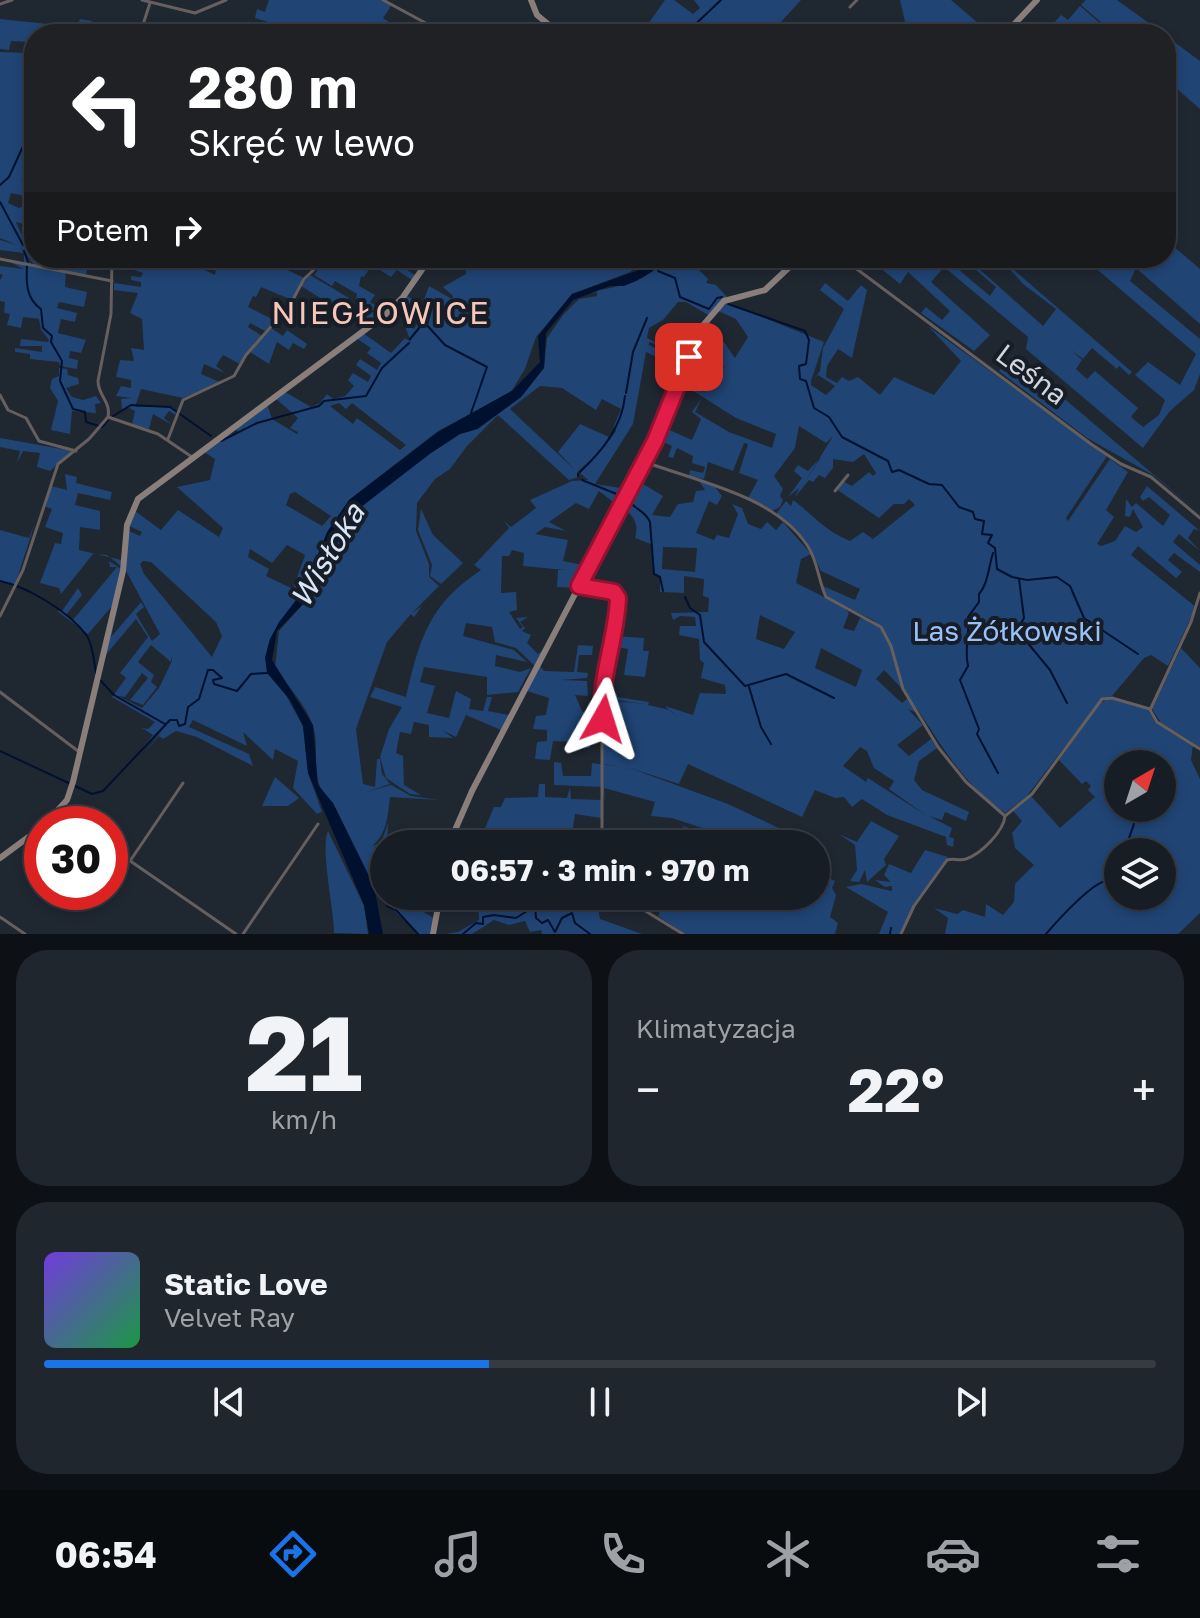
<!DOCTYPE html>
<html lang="pl">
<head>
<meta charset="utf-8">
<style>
  :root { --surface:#171d25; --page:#20262d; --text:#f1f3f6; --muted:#9ea2a7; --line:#363b42; --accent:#1a73e8 }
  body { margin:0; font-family:"Golos Text",sans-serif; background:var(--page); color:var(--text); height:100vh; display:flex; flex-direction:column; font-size:30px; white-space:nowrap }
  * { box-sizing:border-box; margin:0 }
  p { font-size:26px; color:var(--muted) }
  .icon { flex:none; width:44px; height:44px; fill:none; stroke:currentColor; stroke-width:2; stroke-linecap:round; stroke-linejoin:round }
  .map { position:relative; height:934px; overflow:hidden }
  .panel { display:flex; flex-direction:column; gap:16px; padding:16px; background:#0d1014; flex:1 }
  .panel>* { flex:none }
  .top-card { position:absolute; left:24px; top:24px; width:1152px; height:244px; border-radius:32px; box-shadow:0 4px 12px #0003,0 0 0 2px var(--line); background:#202124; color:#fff; overflow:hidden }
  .needle { width:52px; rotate:39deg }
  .buttons { position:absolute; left:1104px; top:750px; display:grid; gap:16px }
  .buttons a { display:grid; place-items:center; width:72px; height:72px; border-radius:50%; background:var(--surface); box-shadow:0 4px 12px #0003,0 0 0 2px var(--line); font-size:40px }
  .speed { position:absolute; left:24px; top:806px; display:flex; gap:16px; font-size:40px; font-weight:700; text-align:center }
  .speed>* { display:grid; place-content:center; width:104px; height:104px; border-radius:50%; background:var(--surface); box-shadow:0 4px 12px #0003,0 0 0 2px var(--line); line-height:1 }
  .speed .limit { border:12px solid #d22; background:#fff; color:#111 }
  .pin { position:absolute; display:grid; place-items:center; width:68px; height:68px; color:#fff; margin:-34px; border-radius:16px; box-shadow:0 4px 12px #0006 }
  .me { position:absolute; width:88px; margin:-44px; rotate:6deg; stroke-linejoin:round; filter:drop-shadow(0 0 6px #0008) }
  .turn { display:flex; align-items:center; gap:28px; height:168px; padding:0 32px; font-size:36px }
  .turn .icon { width:104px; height:104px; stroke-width:2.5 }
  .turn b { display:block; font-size:56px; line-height:68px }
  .then { display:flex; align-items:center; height:76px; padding:0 32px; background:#0003; gap:16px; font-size:30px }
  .big { font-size:60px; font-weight:700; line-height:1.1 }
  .panel .widget { flex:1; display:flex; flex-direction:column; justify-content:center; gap:12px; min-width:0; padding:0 28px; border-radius:32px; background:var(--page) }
  .panel .dial { align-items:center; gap:0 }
  .dial b { font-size:104px; line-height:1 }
  .song { display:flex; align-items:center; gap:24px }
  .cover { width:96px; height:96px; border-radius:12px; background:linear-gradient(135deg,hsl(260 70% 55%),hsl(140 70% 35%)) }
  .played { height:8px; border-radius:4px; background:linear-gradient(90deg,var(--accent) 40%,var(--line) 40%) }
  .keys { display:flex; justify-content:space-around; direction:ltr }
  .heat { display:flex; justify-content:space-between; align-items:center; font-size:44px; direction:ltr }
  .panel .tiles { flex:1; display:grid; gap:16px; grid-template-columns:1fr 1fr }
  .widget:last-child { grid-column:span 2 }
  .trip { position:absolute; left:370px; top:830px; width:460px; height:80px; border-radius:40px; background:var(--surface); box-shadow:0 4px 12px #0003,0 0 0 2px var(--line); font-weight:700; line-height:80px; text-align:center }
  .menu { display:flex; height:128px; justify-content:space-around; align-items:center; background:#090c0f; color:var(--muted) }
  .menu .icon { width:56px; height:56px }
  .menu .on { color:var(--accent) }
  .menu b { font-size:36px; color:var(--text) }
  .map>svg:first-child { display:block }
  .green { fill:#204474; fill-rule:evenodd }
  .water { fill:#001130 }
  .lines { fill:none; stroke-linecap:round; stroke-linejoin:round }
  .stream { stroke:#001130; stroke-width:2 }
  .street { stroke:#665f5d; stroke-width:3 }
  .secondary { stroke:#8a7e7b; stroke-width:6 }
  .route-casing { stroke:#92132f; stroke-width:20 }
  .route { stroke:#e11d48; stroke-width:14 }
  .labels { text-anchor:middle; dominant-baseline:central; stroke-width:8; stroke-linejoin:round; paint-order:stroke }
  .street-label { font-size:28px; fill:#d1d6dd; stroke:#161d27 }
  .park-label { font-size:28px; fill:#9ac1f7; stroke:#161d27 }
  .water-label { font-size:30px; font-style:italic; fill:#d7e5f7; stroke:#161d27 }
  .quarter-label { font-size:32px; letter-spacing:2px; fill:#f8c6b8; stroke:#161d27 }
</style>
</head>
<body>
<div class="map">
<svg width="1200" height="934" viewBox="0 0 1200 934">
  <rect width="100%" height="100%" fill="#1f2731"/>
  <g class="green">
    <path d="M269 0H381L391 6 383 18 400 29 398 34H296V31L255 18 257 9 265 12Z"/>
    <path d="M665 0H674L693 14 700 8 694 0H801L770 34H641Z"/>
    <path d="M900 0H951L991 34H911L907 30Z"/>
    <path d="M1086 0H1117L1164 34H1115L1081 5Z"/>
    <path d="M1080 6 1101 24 1094 34H1063L1052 25 1061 15 1068 20Z"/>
    <path d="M0 19 77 27 80 19 92 21 90 28 104 31 99 34 81 29 80 34H34V169L31 179H20L34 184V198L11 193 8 203 19 208 29 204 24 224 16 222 24 240 34 242V258H86L89 262 86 275 66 271 65 287 87 292 84 307 59 302 57 308 77 313 75 322 61 319 58 333 86 340 81 353 70 351 69 358 78 360 77 369 60 366 59 362 30 359V354L15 352V348L42 352V346H20L21 339 48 342 49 340 41 330 39 319 23 317 21 328 7 325 10 314 4 313 5 302 0 301V280L3 275 0 274V266L24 269 8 261 34 265 20 246 31 264 24 263V253L0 250V240L17 245 0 238V52L29 53 33 46 32 42 11 41 9 50 0 49Z"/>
    <path d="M1166 36 1200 61V109L1166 79Z"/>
    <path d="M1166 240 1200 269V324L1136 268 1130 281 1200 339V374L1194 390 1170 411 1143 448 1026 349 1028 337 944 267 931 282 990 335 974 351 921 313 926 307 942 320 950 311 908 272 900 284 878 266 889 258 907 272 896 262 900 258H945L990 296 996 287 962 258H967L1043 326 1056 309 1023 284 1000 258 1132 372 1129 375 1119 366 1117 369 1092 348 1083 359 1071 350 1082 360 1076 369 1087 379 1095 371 1138 408 1131 417 1143 427 1159 415 1165 400 1135 375 1148 362 1180 385 1196 354 1085 259 1110 258 1124 270 1132 266 1123 258H1166Z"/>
    <path d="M141 258H189L190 263 215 275 216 271 191 258H263L304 278 292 300 261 287 256 297 253 296 248 307 274 320 281 315 265 331 250 323 248 327 262 336 240 364 223 355 216 366 225 373 204 364 201 374 222 383 183 398 141 389 135 407H170L177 411 175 415 169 411 164 418 172 425 153 414 149 429 132 425 135 411 127 407 122 410 121 399 132 398 116 396 121 386 131 388V380L116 377 120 360 134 361 131 348 144 350 142 319 130 313 138 293 114 290V283L141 287V282L131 280V276L141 277 143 273 131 269 144 270V267L132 265V262L140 263Z"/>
    <path d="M327 258H346L366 271 369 266 360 258H387L415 275 412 280 397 270 391 277 372 265 364 277 361 276 359 286 375 295 370 302 385 311 380 315 356 300 357 294 335 281 332 286 314 275Z"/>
    <path d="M465 258H621L625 267 622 270 638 258H649L630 272 572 294 536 337 525 369 511 392 438 431 349 500 328 532 303 589 270 639 265 658 303 726 308 773 322 812 317 814 293 788 298 761 275 749 273 760 243 732 247 746 193 720 189 727 249 754 253 766 197 737 176 731 163 739 159 736 142 756 162 731 139 752 153 735 142 728 148 729 155 722 112 697 126 678 120 673 148 637 136 619 104 657 125 573 111 637 141 602 144 607 136 614 152 641 160 634 125 569 127 530 140 536 142 532 129 526 135 511 161 530 178 510 219 537 223 528 177 487 210 480 215 459 204 452 221 438 238 432 235 428 267 404 272 419 297 434 298 432 290 428 298 418 275 398 285 392 311 407 320 403 327 394 333 399 345 396 354 386 348 380 353 373 368 382 371 376 356 365 360 359 377 370 381 363 367 353 371 348 356 338 363 333 391 353 405 338 411 342 403 321 414 329 422 315 402 301 406 295 422 305 429 286 452 299 453 296 443 287 466 274ZM339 403 346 409 352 403 406 445 400 450 357 418 353 424 330 406ZM295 492 331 516 322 526 286 505 290 494ZM287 545 305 555 293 589 266 576 269 569 248 557 250 549 272 563ZM143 561 151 562 216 622 222 636 212 657 144 574 140 564ZM151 645 171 662V656L172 661 159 688 142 708 118 696 125 697 142 673 148 678 130 700 143 705 157 687 151 682 154 675 138 662Z"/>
    <path d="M662 258H679L678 261 699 270 708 279 706 283 716 285 727 297 710 316 686 302H678L663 320 649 328 647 338 667 348 649 342V345L664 352 661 359 646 352 633 424 595 484 627 489 617 505 599 491 589 509 576 503 549 522 566 531 545 527 535 534 568 540 563 561 588 566 576 570 584 572 576 588 557 587 558 570H565L523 566 524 553 512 550 509 556H502L501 593 516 592 517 610 509 612 520 629 523 627 516 618 528 617 520 622 525 628 522 631 531 635 527 643 538 654 543 650 535 666 516 648 495 642 492 627 466 623 463 636 514 650 527 662 496 655 495 666 520 672 531 668 518 692 487 695V677L424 667 420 682 435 686 427 713 449 718 456 691 471 699 469 709 483 711 487 697H492L488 711 509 715 501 730 466 715 456 737 442 730 453 738 429 737V725L414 722 411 734 400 732 396 753 403 756 404 785 421 795 410 794 386 778 380 757 389 729 402 707 370 697 375 687 406 697C419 640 429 604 481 570L474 565 509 528 504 521 511 527 536 508 530 500 572 481 588 480 580 473 594 457 577 472 578 477 569 480 498 415 467 446 450 469 435 479 417 503 416 531 429 564V577L439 586 412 613 422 606 414 617 411 614 387 642 356 729 363 784 375 787 377 759H380L382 774 390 784 366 792 391 785 411 796 439 800 390 797C388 814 387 835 372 846L381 843 388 823 384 894 370 880 333 803C305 778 322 755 313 726 306 705 288 686 275 668L279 631 311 595 318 570 351 517 382 488 431 453 460 434 478 429 521 397 544 368 547 338 563 315 579 299 597 296V292L585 294C613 285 647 287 662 258ZM540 386 562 388 596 410 602 399 621 409 614 426 616 431 599 454 609 437 580 424 558 452 575 470 510 409Z"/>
    <path d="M310 275 349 298 346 305 363 315 368 309 378 316 365 326 301 286Z"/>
    <path d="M825 283 848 301 861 285 867 290 852 358 838 349 827 366 826 377 837 383 842 377 849 381 858 377 880 395 894 377 934 395 961 361 928 326 1107 456 1066 518 1068 521 1110 459 1128 472 1106 510 1114 517 1097 544 1101 546 1115 541 1125 526 1136 532 1143 527 1133 509 1130 517 1125 516 1126 499 1132 507 1136 503 1163 526 1170 515 1149 497 1143 501 1140 497 1147 486 1200 531 1194 529 1188 538 1200 551 1179 534 1173 542 1200 565V572L1174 553 1168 560 1182 572 1176 578 1138 546 1131 555 1196 607 1168 666 1151 655 1144 658 1112 696 1102 698 1027 796 1005 813C944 771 931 714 884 670L876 679 902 703 908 698 917 713 908 709 923 725 897 745 909 756 931 739 937 748 919 761 914 780 922 790 969 812 966 821 945 812 942 820 929 816 952 828 949 837 954 838 953 847 947 845 946 837 887 815 862 799 852 807 844 797 835 798 815 790 802 817 688 764 679 784 627 767 728 804 785 831V844H723L717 837 695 839 682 826 745 844 748 837 735 832 732 838 672 818 651 816 655 802 604 788 605 802 602 787 554 785V762L561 763 563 776H591L592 763 623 767 603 764V700L645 704 607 699 615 700 616 690 617 697 649 702 648 705 670 710 679 719 665 706 693 715 700 693 726 694 725 685 701 678 704 663 700 660 699 639 679 635 680 626H696L695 617 680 616 673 620 671 613 708 612 709 598 703 596 704 579 684 576V593L660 592V577L653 573V545L635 538C639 524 634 516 623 508L638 481 663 496 652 515 670 517 678 504 693 502 696 491 705 490 699 481 715 487 722 496 717 505 709 501 696 533 714 540 717 535 729 538 738 514 732 504 742 508 748 524 761 529 767 522 776 530 783 522 811 554 801 559 796 583 844 607 849 613 843 628 854 631 860 618 877 622 828 598 823 586 855 600 860 589 821 571 805 540 776 514 786 501 791 506 793 500C816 517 822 529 850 541L863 532 873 539 915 505 909 499 904 504H894L879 518 836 489 843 481 852 486 869 472 873 476 876 473 864 454 853 462 833 459V468L825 478 819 475 813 482 809 480 795 497 799 488 788 497 802 478 794 471 798 465 808 471 821 457 805 482 833 436 826 443 799 426 795 448 774 476 783 489 780 496 783 500 780 507 772 511 748 498 758 480 739 473 748 444 744 443 733 471 708 462 704 479 689 476 690 470 703 473 705 467 692 463 693 456 677 448 673 458 668 457 672 446 659 440 665 428 692 440 701 419 692 412 702 398 695 412 729 432 772 448 776 434 736 418 682 384 685 378 704 392 724 367 711 356 722 343 707 331 698 344 708 325H712L735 358 748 337 736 319 718 311 727 303 824 342 811 381V385L826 395 835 386 818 375 812 382 820 371 823 348 844 309 820 290ZM663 547 697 548 695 572 662 569ZM760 615 795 632 784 649 756 639ZM821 648 862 670 856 687 815 668ZM860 747 867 751 874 768 894 781 889 789 927 816 868 778 866 782 843 766Z"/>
    <path d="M271 328 283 336 287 330 307 344 304 349 293 343 289 350 277 342 269 364 250 352Z"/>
    <path d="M1013 355 1200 514 1153 475 1087 438 999 371Z"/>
    <path d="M59 368 67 369 68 375 78 378 79 384 66 388 72 397 83 400 96 396 101 403 95 404 96 413 72 411 70 434 51 430 58 401 50 388 52 379 59 376Z"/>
    <path d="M0 438 73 451 50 471 37 467 40 453 23 451 17 463 20 451 0 447Z"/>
    <path d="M65 474 77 477 76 483 112 492 110 500 78 493 75 505 100 511V530L80 527 79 550 121 560V566L107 555 93 554 61 594 59 588 40 583 55 543 61 544 63 533 45 527 52 509 44 506 51 486 67 490Z"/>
    <path d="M421 509 433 535 463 563 441 584 430 576 432 565 418 530Z"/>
    <path d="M35 523 15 585 0 582V530L29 538Z"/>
    <path d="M109 561 121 569 113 605 88 634 57 611H62L78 588 82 595 66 615 72 621 117 567H110Z"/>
    <path d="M614 636 644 638 643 651H649L645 677 624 675 628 649 613 646Z"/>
    <path d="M578 645 593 646 592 655H579L577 672 588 673 587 678 561 680 587 681 588 696 575 695 582 711 588 716 601 715 603 742H591L590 748 577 747 576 742 553 741 550 760 535 759 537 742 547 741V730L533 729 536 716 546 715 549 698 527 691 540 666 544 671 574 672Z"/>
    <path d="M1181 648 1200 668V747L1161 723 1152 709Z"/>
    <path d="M1110 698 1147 709 1156 723 1193 745 1191 760 1200 779V913L1178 934H945L948 918 934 908 957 914 963 910 985 917 986 904 1003 915 1014 902 1015 884 1034 865 1015 848 1012 833 1022 821 1013 811 1031 796 1060 828 1095 797 1088 790 1091 786 1086 781 1082 784 1059 760 1100 703ZM1118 764H1162V808H1118ZM1118 852H1162V896H1118Z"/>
    <path d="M275 777 299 798 288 806H262Z"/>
    <path d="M539 784H545V797L567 798 570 787 571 799 602 800 601 818 575 814 573 828H563L562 844H514L513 838 482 835 494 807H501L505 798 538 797Z"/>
    <path d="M871 821 899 836 884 859 886 865 867 882 865 870 859 882 850 881 857 870 855 845 839 834 857 842Z"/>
    <path d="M328 831 364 906 368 934 334 933C334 909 320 848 328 831Z"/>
    <path d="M925 850 948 857 916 902 901 934H879L888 912 846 887 861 884 892 891V886L885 887 875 880 891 882 884 875 889 864 911 873Z"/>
    <path d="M816 872 835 881 832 888 836 895 830 917 838 923 835 934H685L658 916 666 898 706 912 713 896H753L747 912 755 896H816Z"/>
    <path d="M385 896H416L419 900 414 906 435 919 431 934H419C407 921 390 911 385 896Z"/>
    <path d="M508 896H596L600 919 642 934H542L541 930 530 932 525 921 509 925 494 920 472 934H445L458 932 479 920 478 903Z"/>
  </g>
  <path class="water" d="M653 258H662L653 271 636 281 624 286H610L573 300 546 333 544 368 521 397 477 429 460 434 431 453 361 507 319 570 312 595 277 631 272 660 313 725 318 785 333 803 374 886 383 934H369L364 905 308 773 303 726 290 700 267 673 265 658 270 639 279 622 304 590 327 532 349 500 438 432 513 390 540 362 538 336 572 294 639 270Z"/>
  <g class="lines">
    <g class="stream">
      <path d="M685 34 721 0"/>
      <path d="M0 185 9 177 25 142"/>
      <path d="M0 202 23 245"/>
      <path d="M24 251 28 262"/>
      <path d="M27 266C26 282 26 299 41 309L43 328 52 336 51 342 62 361 60 381 73 409 85 412 86 422 102 427 108 420"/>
      <path d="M658 271 675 278 680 297 709 309 717 298 722 297"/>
      <path d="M728 304 805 331 809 340 806 364 799 366 800 379 806 381 814 408 829 417 842 437 888 461 892 472 899 470 929 484 942 485 959 507 973 512 975 519 984 521 982 534 992 535 988 543 995 548 997 569 1012 577 1027 580 1057 577 1070 586 1084 618 1138 654"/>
      <path d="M410 339 424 322 445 345 487 367 471 413"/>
      <path d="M626 393 633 352 647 318"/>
      <path d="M113 416 131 405 170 407 211 436"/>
      <path d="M221 441 257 423 319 406 324 401 366 396 382 368 409 343"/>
      <path d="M580 472C602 451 622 427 625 396"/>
      <path d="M578 474V476"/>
      <path d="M582 480 619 495"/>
      <path d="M628 499C633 509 645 510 650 522L654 574 660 577 663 591"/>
      <path d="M993 553C989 565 988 584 979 594V602L968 617C970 634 964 649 968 666L960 680 979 729 977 734 998 773"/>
      <path d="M1019 579 1024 618 1017 630 1050 670 1067 703"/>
      <path d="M0 581C28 587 70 612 87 636 93 645 94 662 96 673"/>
      <path d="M685 597 690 608 700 615 704 642 745 686 786 674 834 698"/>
      <path d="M99 679 114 695 165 724"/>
      <path d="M749 687 761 727 771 744"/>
      <path d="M0 751 92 794 103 791 170 720H177L179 726 185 724 188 707 199 699 208 670H213L222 678 213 680 214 684 237 691 251 674 267 673"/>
      <path d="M1127 852C1126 835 1138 826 1135 808"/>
      <path d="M372 884 377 885 383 894"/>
      <path d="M384 896 387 906 396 910 418 934"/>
      <path d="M463 934 476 923 483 924V917L494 915 516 918 535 906 536 918 542 923 548 920 555 932 562 918 572 913 575 923 590 934"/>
      <path d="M890 934 891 928"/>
      <path d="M1046 934C1058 920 1093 881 1109 880L1118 862"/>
    </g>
    <g class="street">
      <path d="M142 0 195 13 226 0"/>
      <path d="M383 0 446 34"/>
      <path d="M0 4 12 0"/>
      <path d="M850 7 857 0"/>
      <path d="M140 34 150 3"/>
      <path d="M416 258 425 265"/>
      <path d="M842 258 1091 444 1121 464 1151 477 1200 518"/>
      <path d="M0 259 112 281"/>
      <path d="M0 395 8 410 26 418 39 441 76 451"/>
      <path d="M108 417 158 434 192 457"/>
      <path d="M168 439 183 400 234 376 246 355 290 305 304 279 326 258"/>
      <path d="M645 462C696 481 775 496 807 545 818 561 818 580 826 597L881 627 891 646 903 689 938 747 966 782 1005 816"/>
      <path d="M835 491 848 475"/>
      <path d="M579 586 614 592 618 598 602 699V844"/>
      <path d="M1200 593 1191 622 1150 710 1157 722 1200 749"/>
      <path d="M0 616 23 570 58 464 89 439 108 417C111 401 98 396 98 381L111 314 112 258"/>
      <path d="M0 692 78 751"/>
      <path d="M58 812 77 824"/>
      <path d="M110 847 236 934"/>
      <path d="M130 861 183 783"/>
      <path d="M621 896 683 934"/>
      <path d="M0 917 25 934"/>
      <path d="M243 934 318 824"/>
      <path d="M901 934 914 906 947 860C953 858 959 861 966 859 981 854 1004 831 1005 816L1032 794 1102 699 1112 698 1150 709"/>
    </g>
    <g class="secondary">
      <path d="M531 0 537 15 560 34"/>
      <path d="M1005 34 1037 0"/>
      <path d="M45 824 67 800 73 782 123 571 127 525 138 499 385 315 403 297 430 258"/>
      <path d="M449 844 472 791 655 441 699 330 724 301 765 290 799 258"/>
      <path d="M0 858 42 827"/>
      <path d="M433 934 440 896"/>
    </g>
  </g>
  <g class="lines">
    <defs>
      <path id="route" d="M603 719C598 682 617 637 618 598L614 592 579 586 655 441 689 357"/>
    </defs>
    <use href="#route" class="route-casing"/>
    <use href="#route" class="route"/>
  </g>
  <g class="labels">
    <g class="street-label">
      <text transform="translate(1032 374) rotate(37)">Leśna</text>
    </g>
    <g class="park-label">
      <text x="1007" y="630">Las Żółkowski</text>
    </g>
    <g class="water-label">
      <text transform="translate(327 555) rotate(-59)">Wisłoka</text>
    </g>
    <g class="quarter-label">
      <text x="381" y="312">NIEGŁOWICE</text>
    </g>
  </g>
</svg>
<div class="buttons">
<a><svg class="needle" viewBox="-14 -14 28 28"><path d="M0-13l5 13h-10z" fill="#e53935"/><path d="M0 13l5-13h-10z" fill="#9ea2a7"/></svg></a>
<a><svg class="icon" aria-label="layers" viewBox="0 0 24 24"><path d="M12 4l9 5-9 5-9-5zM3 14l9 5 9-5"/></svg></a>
</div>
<div class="speed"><div class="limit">30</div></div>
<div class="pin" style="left:689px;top:357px;background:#d93025"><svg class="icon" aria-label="arrive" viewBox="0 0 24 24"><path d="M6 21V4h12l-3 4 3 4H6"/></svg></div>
<svg class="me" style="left:603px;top:719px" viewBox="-20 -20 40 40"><path d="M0-17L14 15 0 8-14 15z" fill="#e11d48" stroke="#fff" stroke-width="4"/></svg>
<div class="trip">06:57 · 3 min · 970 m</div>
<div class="top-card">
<div class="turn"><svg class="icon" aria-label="left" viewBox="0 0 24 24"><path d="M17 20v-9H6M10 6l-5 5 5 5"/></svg><div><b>280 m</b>Skręć w lewo</div></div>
<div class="then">Potem<svg class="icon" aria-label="right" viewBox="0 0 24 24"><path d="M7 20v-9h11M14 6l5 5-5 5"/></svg></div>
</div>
</div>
<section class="panel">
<div class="tiles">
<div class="widget dial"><b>21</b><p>km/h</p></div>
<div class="widget"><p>Klimatyzacja</p>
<div class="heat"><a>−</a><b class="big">22°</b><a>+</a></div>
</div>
<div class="widget">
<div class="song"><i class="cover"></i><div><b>Static Love</b><p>Velvet Ray</p></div></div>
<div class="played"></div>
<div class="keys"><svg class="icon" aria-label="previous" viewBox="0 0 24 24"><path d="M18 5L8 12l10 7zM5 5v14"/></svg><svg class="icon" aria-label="pause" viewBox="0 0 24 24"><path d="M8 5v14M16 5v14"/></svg><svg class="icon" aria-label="next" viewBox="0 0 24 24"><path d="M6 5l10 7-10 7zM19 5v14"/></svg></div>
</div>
</div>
</section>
<nav class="menu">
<b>06:54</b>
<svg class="icon on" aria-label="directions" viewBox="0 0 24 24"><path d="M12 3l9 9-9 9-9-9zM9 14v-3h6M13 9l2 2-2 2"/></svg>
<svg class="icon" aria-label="music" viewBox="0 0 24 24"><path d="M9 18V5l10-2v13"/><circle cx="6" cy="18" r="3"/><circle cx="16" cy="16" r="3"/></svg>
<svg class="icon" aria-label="phone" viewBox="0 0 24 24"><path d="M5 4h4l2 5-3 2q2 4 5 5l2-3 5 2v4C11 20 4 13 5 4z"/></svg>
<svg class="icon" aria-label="climate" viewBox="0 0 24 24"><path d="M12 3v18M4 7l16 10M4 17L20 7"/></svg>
<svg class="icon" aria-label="car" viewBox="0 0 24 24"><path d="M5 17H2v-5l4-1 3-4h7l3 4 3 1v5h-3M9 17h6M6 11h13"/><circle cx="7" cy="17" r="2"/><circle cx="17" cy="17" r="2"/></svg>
<svg class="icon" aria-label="filters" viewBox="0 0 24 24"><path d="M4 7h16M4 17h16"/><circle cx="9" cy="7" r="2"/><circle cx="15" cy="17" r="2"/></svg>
</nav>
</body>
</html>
